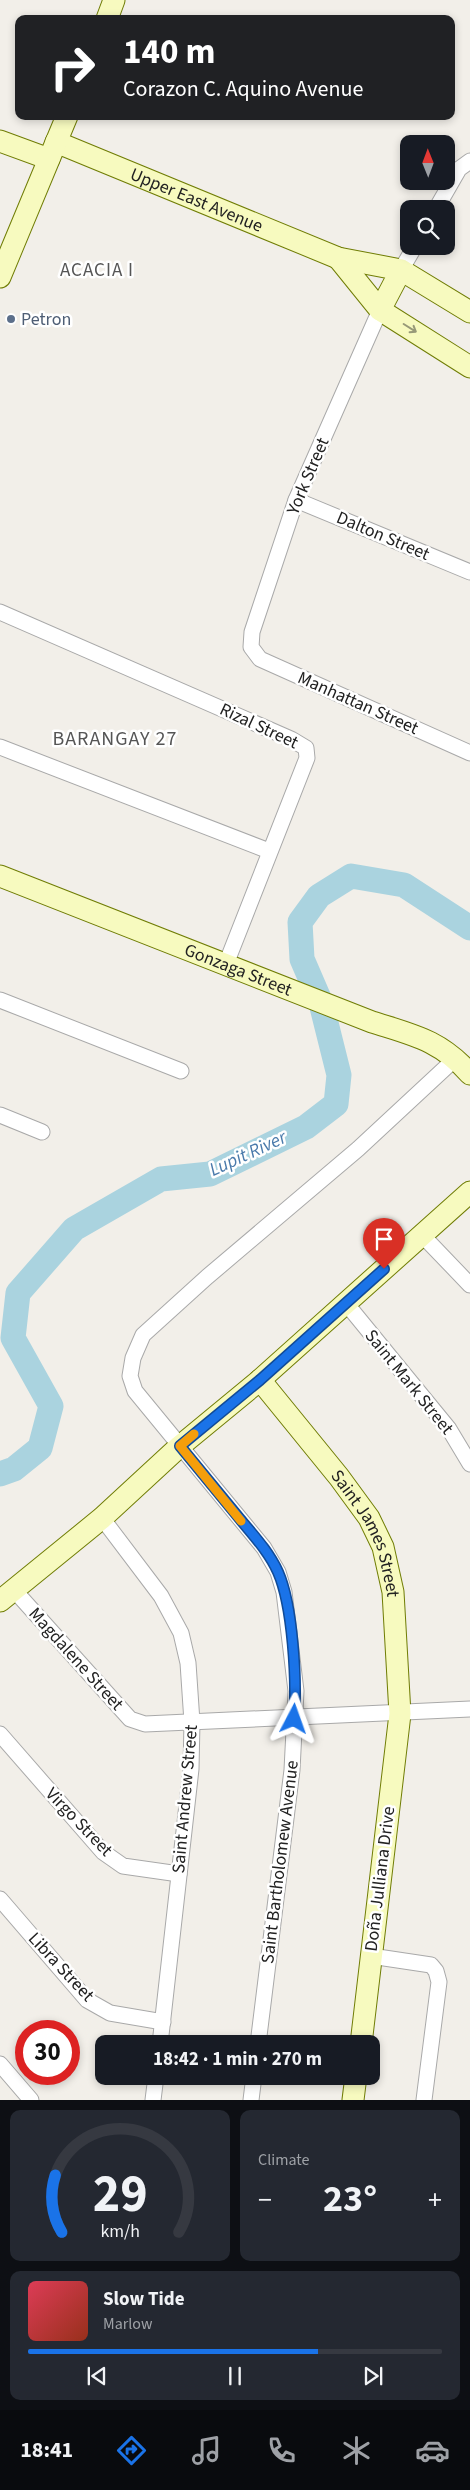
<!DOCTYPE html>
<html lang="en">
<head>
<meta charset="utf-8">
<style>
  :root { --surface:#171b24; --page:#242831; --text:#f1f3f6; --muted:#9ea1a6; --line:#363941; --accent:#1a73e8 }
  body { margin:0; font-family:"Source Sans 3",sans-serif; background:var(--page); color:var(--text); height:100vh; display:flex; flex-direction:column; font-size:19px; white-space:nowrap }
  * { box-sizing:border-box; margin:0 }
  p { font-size:16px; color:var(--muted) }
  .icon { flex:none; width:28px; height:28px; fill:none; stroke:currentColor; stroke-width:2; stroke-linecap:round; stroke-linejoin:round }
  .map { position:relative; height:2100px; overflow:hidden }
  .drawer { display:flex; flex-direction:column; gap:10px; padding:10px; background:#0d0f14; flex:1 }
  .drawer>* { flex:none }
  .guide { position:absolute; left:15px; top:15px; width:440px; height:105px; border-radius:10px; box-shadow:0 2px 8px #0003; background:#202124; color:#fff; overflow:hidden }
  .needle { width:32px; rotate:359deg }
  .fabs { position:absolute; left:400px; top:135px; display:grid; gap:10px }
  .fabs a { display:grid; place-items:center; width:55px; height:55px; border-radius:10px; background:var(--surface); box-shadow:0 2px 8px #0003; font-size:25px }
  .speed { position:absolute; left:15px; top:2020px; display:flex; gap:10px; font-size:25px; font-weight:700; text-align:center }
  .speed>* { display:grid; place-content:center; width:65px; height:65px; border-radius:50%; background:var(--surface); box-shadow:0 2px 8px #0003; line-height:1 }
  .speed .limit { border:8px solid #d22; background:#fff; color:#111 }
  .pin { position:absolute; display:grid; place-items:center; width:42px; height:42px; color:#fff; margin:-51px -21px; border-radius:50% 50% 50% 0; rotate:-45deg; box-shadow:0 0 5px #0007 }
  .pin .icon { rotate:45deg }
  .me { position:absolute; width:55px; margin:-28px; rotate:4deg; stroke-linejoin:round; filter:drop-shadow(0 0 4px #0008) }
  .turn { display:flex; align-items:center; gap:18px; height:105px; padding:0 25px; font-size:22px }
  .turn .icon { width:65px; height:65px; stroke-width:2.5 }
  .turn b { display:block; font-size:35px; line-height:42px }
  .big { font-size:38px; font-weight:700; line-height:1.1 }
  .drawer .tile { flex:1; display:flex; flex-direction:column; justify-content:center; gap:8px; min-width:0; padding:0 18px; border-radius:10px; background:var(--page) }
  .drawer .dial { align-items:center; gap:0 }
  .dial svg { height:130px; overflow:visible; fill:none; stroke:var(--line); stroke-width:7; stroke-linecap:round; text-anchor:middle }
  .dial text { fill:var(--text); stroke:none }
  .song { display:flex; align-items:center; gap:15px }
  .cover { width:60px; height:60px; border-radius:8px; background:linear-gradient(135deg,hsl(350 70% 55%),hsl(10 70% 35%)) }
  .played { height:5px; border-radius:2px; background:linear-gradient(90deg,var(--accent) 70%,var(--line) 70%) }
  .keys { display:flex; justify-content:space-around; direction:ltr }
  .heat { display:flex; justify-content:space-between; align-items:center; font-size:28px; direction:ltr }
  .drawer .tiles { flex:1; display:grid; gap:10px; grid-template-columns:1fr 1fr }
  .tile:last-child { grid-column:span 2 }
  .trip { position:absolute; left:95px; top:2035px; width:285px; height:50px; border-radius:10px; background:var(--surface); box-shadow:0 2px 8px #0003; font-weight:700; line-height:50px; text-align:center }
  .menu { display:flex; height:80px; justify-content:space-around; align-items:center; background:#090b0e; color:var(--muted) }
  .menu .icon { width:35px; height:35px }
  .menu .on { color:var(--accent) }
  .menu b { font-size:22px; color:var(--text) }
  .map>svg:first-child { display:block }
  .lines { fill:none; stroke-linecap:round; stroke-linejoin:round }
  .river { stroke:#aad3df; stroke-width:25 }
  .street-casing { stroke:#a9a9a9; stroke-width:17 }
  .secondary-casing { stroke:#707d05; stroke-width:23 }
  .street { stroke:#fff; stroke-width:15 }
  .secondary { stroke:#f7fabf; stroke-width:21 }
  .oneway { stroke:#979978 }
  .route-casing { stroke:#114b97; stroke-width:12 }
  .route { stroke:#1a73e8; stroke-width:9 }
  .slow { stroke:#f59e0b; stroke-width:9 }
  .service-dot { fill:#5c6f8a; stroke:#fff; stroke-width:2 }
  .labels { text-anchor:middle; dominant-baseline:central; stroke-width:5; stroke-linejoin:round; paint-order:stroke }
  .street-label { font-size:18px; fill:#222; stroke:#fff }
  .service-label { font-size:18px; fill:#4e5e75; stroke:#fff; text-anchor:start }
  .neighbourhood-label { font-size:19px; letter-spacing:1px; fill:#555; stroke:#fff }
  .water-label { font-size:19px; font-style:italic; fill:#4a7aab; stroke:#fff }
  .quarter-label { font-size:20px; letter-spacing:1px; fill:#555; stroke:#fff }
</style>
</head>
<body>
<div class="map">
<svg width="470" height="2100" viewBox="0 0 470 2100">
  <rect width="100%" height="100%" fill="#f2efe9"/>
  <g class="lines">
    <path class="river" d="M0 1474 14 1469 40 1448 51 1406 13 1338 18 1293 74 1229 161 1179 210 1174 306 1127 336 1104 339 1075 321 1003 302 959 300 922 319 896 351 876 404 885 470 928"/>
    <defs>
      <g id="street">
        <path d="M436 209 459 169 470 161"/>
        <path d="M401 270 415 246"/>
        <path d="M380 310 296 500 252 632 251 647 260 659 470 753"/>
        <path d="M296 500 470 572"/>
        <path d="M0 612 291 739 306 748 307 758 226 964"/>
        <path d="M0 747 269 851"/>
        <path d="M0 1000 181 1071"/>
        <path d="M0 1115 42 1132"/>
        <path d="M422 1235 470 1285"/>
        <path d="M345 1302 449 1429 470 1464"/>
        <path d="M102 1518 161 1596 181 1633 188 1663 192 1722 191 1769 160 2044"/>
        <path d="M15 1591 130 1719 145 1724 470 1709"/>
        <path d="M0 1734 103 1852 123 1866 179 1874"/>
        <path d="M0 1899 87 2000 110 2013 163 2022"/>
        <path d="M371 1956 431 1965 436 1971 439 1982 424 2100"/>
        <path d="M258 2044 292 1770 296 1691 284 1592 278 1572 264 1548 135 1391 130 1376 133 1358 143 1335 207 1277 358 1149 456 1058"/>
        <path d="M0 2064 31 2100"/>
        <path d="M153 2100 156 2076"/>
        <path d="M251 2100 254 2076"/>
      </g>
      <g id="secondary">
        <path d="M107 19 114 0"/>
        <path d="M0 141 49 159"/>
        <path id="s1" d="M56 142 338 258 401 270 470 312"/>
        <path d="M338 258 380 310 470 367"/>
        <path d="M0 277 67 116"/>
        <path d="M380 310 401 270"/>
        <path id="s2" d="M0 876 372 1022C413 1035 440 1040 470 1074"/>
        <path id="s3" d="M260 1380 339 1477 369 1518 383 1547 393 1592 400 1714 361 2044"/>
        <path d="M0 1601 102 1518 180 1446 260 1380 470 1192"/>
        <path d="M353 2100 356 2076"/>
      </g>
    </defs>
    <use href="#street" class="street-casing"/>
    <use href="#secondary" class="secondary-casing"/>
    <use href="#street" class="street"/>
    <use href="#secondary" class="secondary"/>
  </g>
  <defs><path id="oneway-shaft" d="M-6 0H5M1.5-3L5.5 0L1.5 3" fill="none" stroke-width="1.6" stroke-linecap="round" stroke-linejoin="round" transform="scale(1.25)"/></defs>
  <use class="oneway" href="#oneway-shaft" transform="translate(410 328) rotate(32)"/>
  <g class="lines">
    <defs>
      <path id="route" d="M294 1719C297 1681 293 1606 278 1572 269 1552 254 1536 240 1519 220 1495 200 1470 180 1446L260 1380 384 1269"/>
    </defs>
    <use href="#route" class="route-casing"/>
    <use href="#route" class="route"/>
    <path class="slow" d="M194 1434 180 1446 241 1521"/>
  </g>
  <circle class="service-dot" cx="11" cy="319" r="5"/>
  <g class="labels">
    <g class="street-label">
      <text stroke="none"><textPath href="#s1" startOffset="152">Upper East Avenue</textPath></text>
      <text transform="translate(308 476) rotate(-67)">York Street</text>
      <text transform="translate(383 536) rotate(23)">Dalton Street</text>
      <text transform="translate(358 703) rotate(24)">Manhattan Street</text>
      <text transform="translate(259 726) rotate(25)">Rizal Street</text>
      <text stroke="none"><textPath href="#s2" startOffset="256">Gonzaga Street</textPath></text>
      <text transform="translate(409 1382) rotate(51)">Saint Mark Street</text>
      <text stroke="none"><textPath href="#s3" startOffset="189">Saint James Street</textPath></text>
      <text transform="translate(76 1659) rotate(48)">Magdalene Street</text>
      <text transform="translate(185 1799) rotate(-85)">Saint Andrew Street</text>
      <text transform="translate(79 1822) rotate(46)">Virgo Street</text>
      <text transform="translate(280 1862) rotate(-83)">Saint Bartholomew Avenue</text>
      <text transform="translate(380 1879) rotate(-83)">Doña Julliana Drive</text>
      <text transform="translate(61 1967) rotate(47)">Libra Street</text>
    </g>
    <g class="service-label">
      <text x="21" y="319">Petron</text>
    </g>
    <g class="neighbourhood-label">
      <text x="97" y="270">ACACIA I</text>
    </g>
    <g class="water-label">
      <text transform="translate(248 1154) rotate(-25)">Lupit River</text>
    </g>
    <g class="quarter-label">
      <text x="115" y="739">BARANGAY 27</text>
    </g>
  </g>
</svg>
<div class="fabs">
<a><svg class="needle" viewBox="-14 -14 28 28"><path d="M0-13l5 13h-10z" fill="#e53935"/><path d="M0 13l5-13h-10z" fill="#9ea1a6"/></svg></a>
<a><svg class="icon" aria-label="search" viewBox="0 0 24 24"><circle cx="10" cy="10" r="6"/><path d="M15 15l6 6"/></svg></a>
</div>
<div class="speed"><div class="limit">30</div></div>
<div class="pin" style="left:384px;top:1269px;background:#d93025"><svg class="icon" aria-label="arrive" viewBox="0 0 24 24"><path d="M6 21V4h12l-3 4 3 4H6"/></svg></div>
<svg class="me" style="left:294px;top:1719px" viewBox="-20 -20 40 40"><path d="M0-17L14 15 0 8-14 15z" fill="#1a73e8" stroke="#fff" stroke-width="4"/></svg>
<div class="trip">18:42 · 1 min · 270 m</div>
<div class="guide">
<div class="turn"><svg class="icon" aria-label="right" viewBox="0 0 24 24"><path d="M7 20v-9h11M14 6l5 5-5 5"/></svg><div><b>140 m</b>Corazon C. Aquino Avenue</div></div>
</div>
</div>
<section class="drawer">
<div class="tiles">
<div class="tile dial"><svg viewBox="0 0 100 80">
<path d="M14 69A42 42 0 1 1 86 69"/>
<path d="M14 69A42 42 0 0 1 10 34" stroke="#1a73e8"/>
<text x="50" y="56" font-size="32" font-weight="700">29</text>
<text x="50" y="72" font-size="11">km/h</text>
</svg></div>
<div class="tile"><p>Climate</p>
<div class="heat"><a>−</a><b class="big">23°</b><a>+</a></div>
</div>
<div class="tile">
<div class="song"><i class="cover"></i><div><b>Slow Tide</b><p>Marlow</p></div></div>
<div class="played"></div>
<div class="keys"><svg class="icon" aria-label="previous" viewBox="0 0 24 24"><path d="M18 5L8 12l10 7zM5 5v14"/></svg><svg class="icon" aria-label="pause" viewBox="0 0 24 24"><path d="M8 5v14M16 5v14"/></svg><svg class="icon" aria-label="next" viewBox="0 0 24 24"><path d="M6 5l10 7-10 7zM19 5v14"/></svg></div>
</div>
</div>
</section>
<nav class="menu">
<b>18:41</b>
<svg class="icon on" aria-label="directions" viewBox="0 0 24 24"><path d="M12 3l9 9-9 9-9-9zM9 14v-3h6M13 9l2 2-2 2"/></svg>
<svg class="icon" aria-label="music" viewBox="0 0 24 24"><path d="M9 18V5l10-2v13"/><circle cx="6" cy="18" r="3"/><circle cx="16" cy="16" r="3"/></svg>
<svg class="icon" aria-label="phone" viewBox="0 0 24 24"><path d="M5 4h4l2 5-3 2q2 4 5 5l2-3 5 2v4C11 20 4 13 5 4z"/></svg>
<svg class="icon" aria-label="climate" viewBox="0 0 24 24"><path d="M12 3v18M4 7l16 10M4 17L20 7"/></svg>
<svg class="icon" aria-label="car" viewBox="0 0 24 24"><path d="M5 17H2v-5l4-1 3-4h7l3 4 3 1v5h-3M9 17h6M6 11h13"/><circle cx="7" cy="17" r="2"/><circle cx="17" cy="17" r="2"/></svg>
</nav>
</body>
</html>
